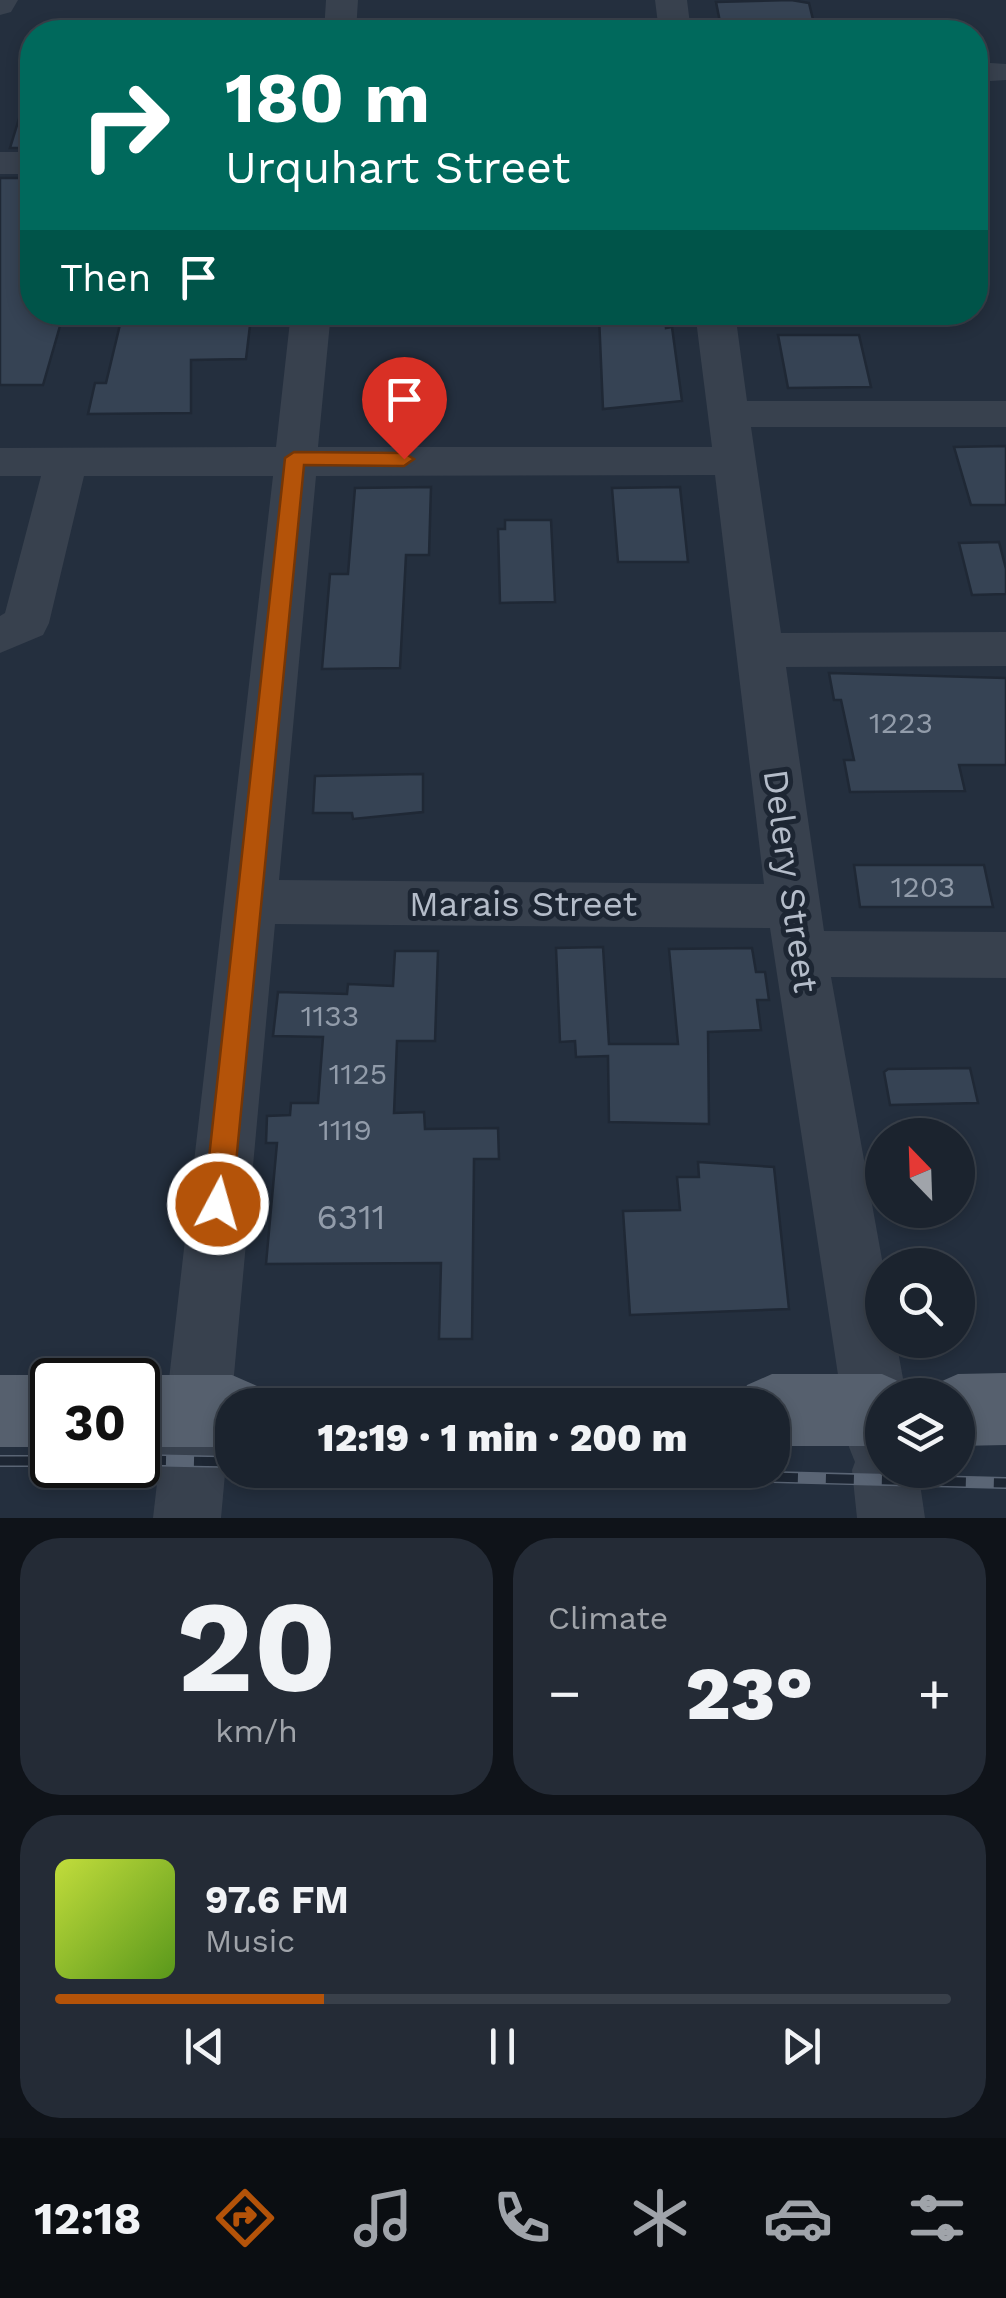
<!DOCTYPE html>
<html lang="en">
<head>
<meta charset="utf-8">
<style>
  :root { --surface:#1b232e; --page:#242b36; --text:#f1f3f6; --muted:#a0a4aa; --line:#39404a; --accent:#b45309 }
  body { margin:0; font-family:"Work Sans",sans-serif; background:var(--page); color:var(--text); height:100vh; display:flex; flex-direction:column; font-size:38px; white-space:nowrap }
  * { box-sizing:border-box; margin:0 }
  p { font-size:32px; color:var(--muted) }
  .icon { flex:none; width:55px; height:55px; fill:none; stroke:currentColor; stroke-width:2; stroke-linecap:round; stroke-linejoin:round }
  .map { position:relative; height:1518px; overflow:hidden }
  .details { display:flex; flex-direction:column; gap:20px; padding:20px; background:#0f1319; flex:1 }
  .details>* { flex:none }
  .banner { position:absolute; left:20px; top:20px; width:968px; height:305px; border-radius:40px; box-shadow:0 5px 15px #0003,0 0 0 2px var(--line); background:#00695c; color:#fff; overflow:hidden }
  .needle { width:65px; rotate:337deg }
  .tools { position:absolute; left:865px; top:1118px; display:grid; gap:20px }
  .tools a { display:grid; place-items:center; width:110px; height:110px; border-radius:50%; background:var(--surface); box-shadow:0 5px 15px #0003,0 0 0 2px var(--line); font-size:50px }
  .speed { position:absolute; left:30px; top:1358px; display:flex; gap:20px; font-size:50px; font-weight:700; text-align:center }
  .speed>* { display:grid; place-content:center; width:130px; height:130px; border-radius:50%; background:var(--surface); box-shadow:0 5px 15px #0003,0 0 0 2px var(--line); line-height:1 }
  .speed .limit { border:5px solid #111; border-radius:15px; background:#fff; color:#111 }
  .pin { position:absolute; display:grid; place-items:center; width:85px; height:85px; color:#fff; margin:-102px -42px; border-radius:50% 50% 50% 0; rotate:-45deg; box-shadow:0 0 10px #0007 }
  .pin .icon { rotate:45deg }
  .me { position:absolute; width:110px; margin:-55px; rotate:6deg; stroke-linejoin:round; filter:drop-shadow(0 0 8px #0008) }
  .turn { display:flex; align-items:center; gap:35px; height:210px; padding:0 40px; font-size:45px }
  .turn .icon { width:130px; height:130px; stroke-width:2.5 }
  .turn b { display:block; font-size:70px; line-height:85px }
  .then { display:flex; align-items:center; height:95px; padding:0 40px; background:#0003; gap:20px; font-size:38px }
  .big { font-size:75px; font-weight:800; line-height:1.1 }
  .details .tile { flex:1; display:flex; flex-direction:column; justify-content:center; gap:15px; min-width:0; padding:0 35px; border-radius:40px; background:var(--page) }
  .details .dial { align-items:center; gap:0 }
  .dial b { font-size:130px; line-height:1 }
  .song { display:flex; align-items:center; gap:30px }
  .cover { width:120px; height:120px; border-radius:15px; background:linear-gradient(135deg,hsl(70 70% 55%),hsl(90 70% 35%)) }
  .played { height:10px; border-radius:5px; background:linear-gradient(90deg,var(--accent) 30%,var(--line) 30%) }
  .keys { display:flex; justify-content:space-around; direction:ltr }
  .heat { display:flex; justify-content:space-between; align-items:center; font-size:55px; direction:ltr }
  .details .tiles { flex:1; display:grid; gap:20px; grid-template-columns:1fr 1fr }
  .tile:last-child { grid-column:span 2 }
  .trip { position:absolute; left:215px; top:1388px; width:575px; height:100px; border-radius:40px; background:var(--surface); box-shadow:0 5px 15px #0003,0 0 0 2px var(--line); font-weight:800; line-height:100px; text-align:center }
  .menu { display:flex; height:160px; justify-content:space-around; align-items:center; background:#0b0e12; color:var(--muted) }
  .menu .icon { width:70px; height:70px }
  .menu .active { color:var(--accent) }
  .menu b { font-size:45px; color:var(--text) }
  .map>svg:first-child { display:block }
  .building { fill:#364354; stroke:#1f2835; stroke-width:2.5 }
  .lines { fill:none; stroke-linecap:round; stroke-linejoin:round }
  .minor { fill:#38414e; fill-rule:evenodd }
  .major { fill:#56606e; fill-rule:evenodd }
  .rail-casing { stroke:#5a6575; stroke-width:12 }
  .rail { stroke:#1d2633; stroke-width:9; stroke-dasharray:28; stroke-linecap:butt }
  .route { fill:#b45309; stroke:#753606; stroke-width:2.5 }
  .labels { text-anchor:middle; dominant-baseline:central; stroke-width:10; stroke-linejoin:round; paint-order:stroke }
  .number-label { font-size:30px; fill:#929caa }
  .street-label { font-size:35px; fill:#b4bcc9; stroke:#1d2633 }
  .near-number-label { font-size:35px; fill:#929caa }
</style>
</head>
<body>
<div class="map">
<svg width="1006" height="1518" viewBox="0 0 1006 1518">
  <rect width="100%" height="100%" fill="#242f3e"/>
  <g class="building">
    <path d="M791 0 809 3 816 32H722L716 2Z"/>
    <path d="M26 96 32 97V148H10Z"/>
    <path d="M0 178H32V312H64L43 385H0Z"/>
    <path d="M123 312H152L150 319 251 317 246 359 191 360V413L88 414 95 383H106Z"/>
    <path d="M599 316 665 317 666 328 672 327 682 401 603 409Z"/>
    <path d="M778 335H859L871 387 788 388Z"/>
    <path d="M1006 446V505H971L954 447Z"/>
    <path d="M431 487 429 555H406L400 668 322 669 330 574H348L355 488Z"/>
    <path d="M680 487 688 562H618L612 488Z"/>
    <path d="M505 520H551L555 602 500 603 498 529H505Z"/>
    <path d="M999 542 1006 569V594L972 595 959 543Z"/>
    <path d="M829 673 1006 678V765H959L965 791 850 792 844 760H854L841 700H834Z"/>
    <path d="M423 774V812L353 819 352 813H313L315 776Z"/>
    <path d="M854 865H984L993 907H860Z"/>
    <path d="M603 947 609 1044H678L669 949 752 948 756 972H765L769 1000H757L761 1030 708 1032 709 1124 609 1122 608 1056 576 1057 575 1041 560 1042 556 948Z"/>
    <path d="M395 951H438L435 1041H397L394 1113 424 1112 425 1129 498 1128 499 1159H474L472 1339H439L441 1263 266 1264 277 1143H266L267 1116 290 1115 291 1103H318L323 1037 273 1036 278 992 347 994 348 984 393 986Z"/>
    <path d="M970 1068 978 1103 890 1105 884 1072 888 1069Z"/>
    <path d="M698 1162 774 1167 789 1309 630 1315 623 1211 680 1210 677 1177H699Z"/>
  </g>
  <g class="lines">
    <g class="minor">
      <path d="M0 0H18L11 12 0 15Z"/>
      <path d="M326 0H358L356 32H324Z"/>
      <path d="M655 0H687L691 32H659Z"/>
      <path d="M975 62 1006 64V80L975 82Z"/>
      <rect x="0" y="152" width="32" height="22"/>
      <path d="M291 312H331L318 447H712L695 312H735L747 401H1006V427H751L781 633 1006 632V666L786 667 824 931 1006 932V978L831 977 883 1265 882 1340H896L906 1395H882V1470H918L925 1518H857L852 1470 855 1462 849 1447 770 928 275 924 221 1518H153L273 476H84L49 623 43 635 0 653V616L5 613 41 476H0V448L276 447ZM715 475 764 884 279 880 316 476Z"/>
    </g>
    <g class="major">
      <path d="M1006 1373V1445L958 1446V1395H928L933 1385 958 1374Z"/>
      <path d="M772 1374H882L907 1385 912 1395H882V1446H772V1405H738L747 1385Z"/>
      <path d="M0 1375H52L64 1380H52V1447H0Z"/>
      <path d="M138 1375H232L257 1386 265 1405H232V1447H138V1380H126Z"/>
    </g>
    <defs>
      <g id="rail">
        <path d="M138 1460 232 1462"/>
        <path d="M0 1461H52"/>
        <path d="M490 1470 1006 1483"/>
      </g>
    </defs>
    <use href="#rail" class="rail-casing"/>
    <use href="#rail" class="rail"/>
  </g>
  <path class="route" d="M294 452 404 453 414 459 404 466 304 465 232 1204 228 1213 218 1217 209 1213 204 1204 285 458Z"/>
  <g class="labels">
    <g class="number-label">
      <text x="901" y="722">1223</text>
      <text x="923" y="886">1203</text>
      <text x="330" y="1015">1133</text>
      <text x="358" y="1073">1125</text>
      <text x="345" y="1129">1119</text>
    </g>
    <g class="street-label">
      <text transform="translate(791 881) rotate(82)">Delery Street</text>
      <text x="523" y="904">Marais Street</text>
    </g>
    <g class="near-number-label">
      <text x="351" y="1217">6311</text>
    </g>
  </g>
</svg>
<div class="tools">
<a><svg class="needle" viewBox="-14 -14 28 28"><path d="M0-13l5 13h-10z" fill="#e53935"/><path d="M0 13l5-13h-10z" fill="#a0a4aa"/></svg></a>
<a><svg class="icon" aria-label="search" viewBox="0 0 24 24"><circle cx="10" cy="10" r="6"/><path d="M15 15l6 6"/></svg></a>
<a><svg class="icon" aria-label="layers" viewBox="0 0 24 24"><path d="M12 4l9 5-9 5-9-5zM3 14l9 5 9-5"/></svg></a>
</div>
<div class="speed"><div class="limit">30</div></div>
<div class="pin" style="left:404px;top:459px;background:#d93025"><svg class="icon" aria-label="arrive" viewBox="0 0 24 24"><path d="M6 21V4h12l-3 4 3 4H6"/></svg></div>
<svg class="me" style="left:218px;top:1204px" viewBox="-20 -20 40 40"><circle r="17" fill="#b45309" stroke="#fff" stroke-width="3"/><path d="M0-11L8 9 0 5-8 9z" fill="#fff"/></svg>
<div class="trip">12:19 · 1 min · 200 m</div>
<div class="banner">
<div class="turn"><svg class="icon" aria-label="right" viewBox="0 0 24 24"><path d="M7 20v-9h11M14 6l5 5-5 5"/></svg><div><b>180 m</b>Urquhart Street</div></div>
<div class="then">Then<svg class="icon" aria-label="arrive" viewBox="0 0 24 24"><path d="M6 21V4h12l-3 4 3 4H6"/></svg></div>
</div>
</div>
<section class="details">
<div class="tiles">
<div class="tile dial"><b>20</b><p>km/h</p></div>
<div class="tile"><p>Climate</p>
<div class="heat"><a>−</a><b class="big">23°</b><a>+</a></div>
</div>
<div class="tile">
<div class="song"><i class="cover"></i><div><b>97.6 FM</b><p>Music</p></div></div>
<div class="played"></div>
<div class="keys"><svg class="icon" aria-label="previous" viewBox="0 0 24 24"><path d="M18 5L8 12l10 7zM5 5v14"/></svg><svg class="icon" aria-label="pause" viewBox="0 0 24 24"><path d="M8 5v14M16 5v14"/></svg><svg class="icon" aria-label="next" viewBox="0 0 24 24"><path d="M6 5l10 7-10 7zM19 5v14"/></svg></div>
</div>
</div>
</section>
<nav class="menu">
<b>12:18</b>
<svg class="icon active" aria-label="directions" viewBox="0 0 24 24"><path d="M12 3l9 9-9 9-9-9zM9 14v-3h6M13 9l2 2-2 2"/></svg>
<svg class="icon" aria-label="music" viewBox="0 0 24 24"><path d="M9 18V5l10-2v13"/><circle cx="6" cy="18" r="3"/><circle cx="16" cy="16" r="3"/></svg>
<svg class="icon" aria-label="phone" viewBox="0 0 24 24"><path d="M5 4h4l2 5-3 2q2 4 5 5l2-3 5 2v4C11 20 4 13 5 4z"/></svg>
<svg class="icon" aria-label="climate" viewBox="0 0 24 24"><path d="M12 3v18M4 7l16 10M4 17L20 7"/></svg>
<svg class="icon" aria-label="car" viewBox="0 0 24 24"><path d="M5 17H2v-5l4-1 3-4h7l3 4 3 1v5h-3M9 17h6M6 11h13"/><circle cx="7" cy="17" r="2"/><circle cx="17" cy="17" r="2"/></svg>
<svg class="icon" aria-label="filters" viewBox="0 0 24 24"><path d="M4 7h16M4 17h16"/><circle cx="9" cy="7" r="2"/><circle cx="15" cy="17" r="2"/></svg>
</nav>
</body>
</html>
